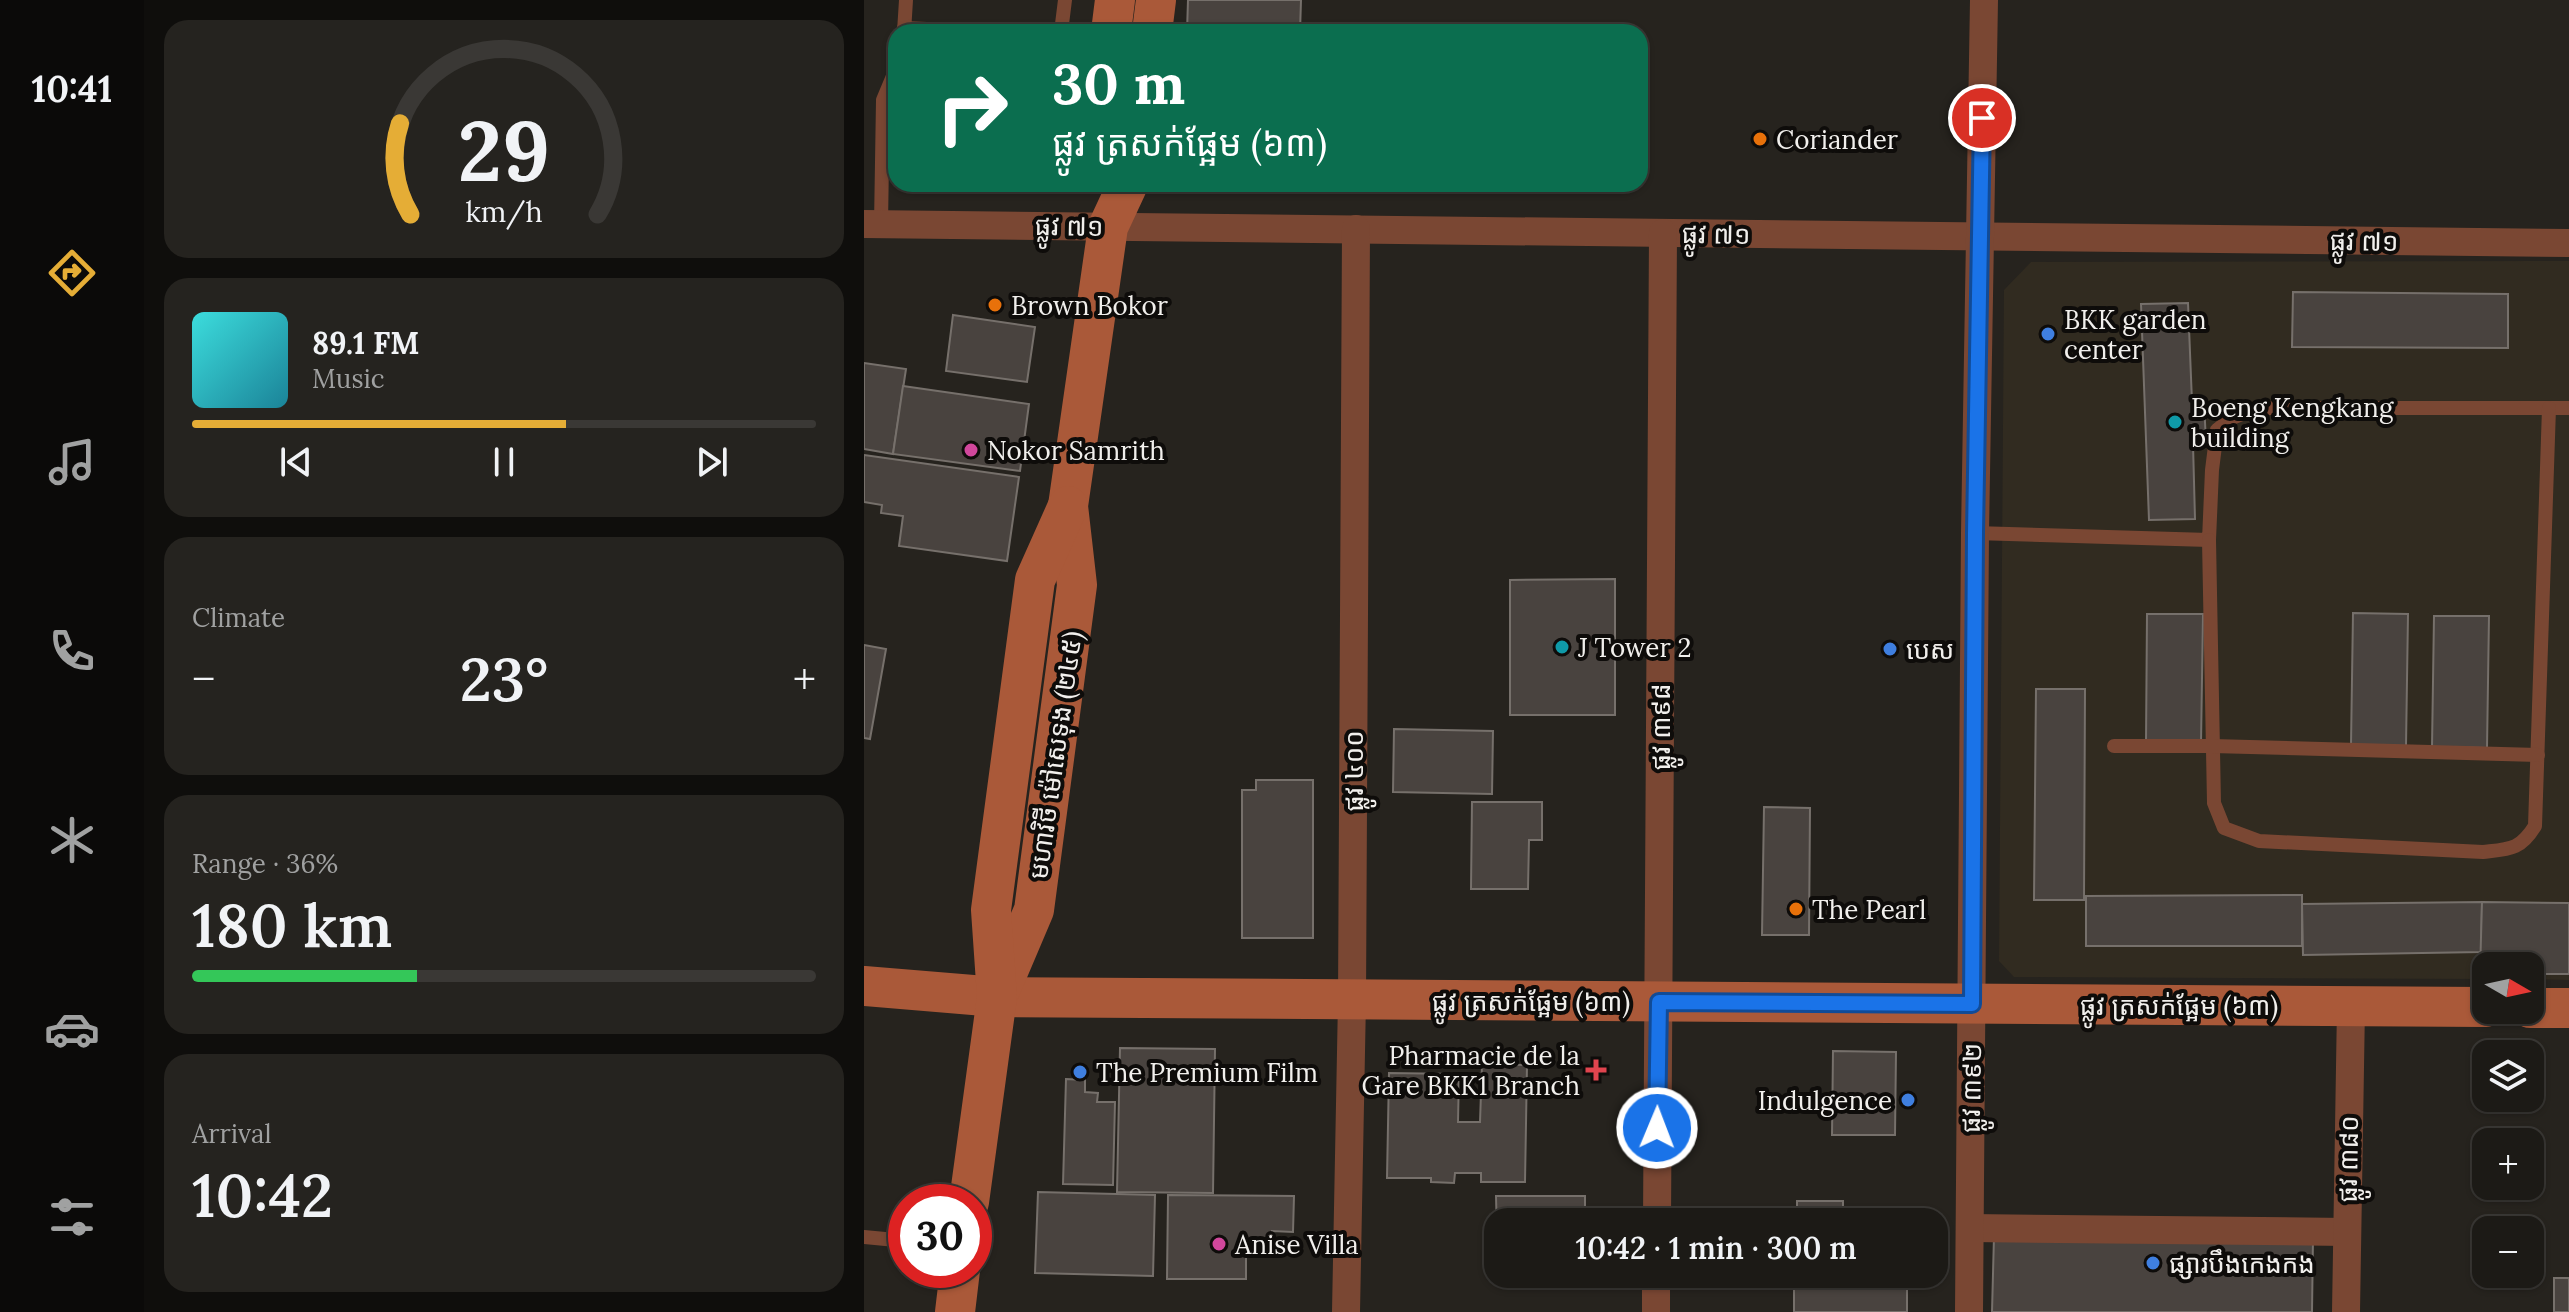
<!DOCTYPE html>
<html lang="en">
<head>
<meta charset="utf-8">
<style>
  :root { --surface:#1c1a16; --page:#25231f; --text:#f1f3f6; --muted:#a0a1a1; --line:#3a3835; --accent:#e5ad36 }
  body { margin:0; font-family:Lora,"Noto Sans Khmer",serif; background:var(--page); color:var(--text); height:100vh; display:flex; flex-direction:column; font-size:30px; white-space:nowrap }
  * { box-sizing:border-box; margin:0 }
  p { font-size:26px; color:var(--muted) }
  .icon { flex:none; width:44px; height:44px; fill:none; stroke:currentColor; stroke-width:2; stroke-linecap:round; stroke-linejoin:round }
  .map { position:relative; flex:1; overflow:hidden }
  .details { display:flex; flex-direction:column; gap:20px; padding:20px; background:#0f0e0c; width:720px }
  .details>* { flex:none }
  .hud { position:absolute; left:24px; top:24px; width:760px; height:168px; border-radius:24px; box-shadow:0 2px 6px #0004,0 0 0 2px var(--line); background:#0b6e4f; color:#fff; overflow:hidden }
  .needle { width:52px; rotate:99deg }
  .buttons { position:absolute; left:1608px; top:952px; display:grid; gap:16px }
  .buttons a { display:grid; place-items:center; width:72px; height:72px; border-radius:16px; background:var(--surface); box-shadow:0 2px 6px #0004,0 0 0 2px var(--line); font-size:40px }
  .speed { position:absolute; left:24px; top:1184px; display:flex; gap:16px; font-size:40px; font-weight:700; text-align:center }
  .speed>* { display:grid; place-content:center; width:104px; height:104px; border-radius:50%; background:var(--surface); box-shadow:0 2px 6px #0004,0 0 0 2px var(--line); line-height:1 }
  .speed .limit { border:12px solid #d22; background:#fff; color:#111 }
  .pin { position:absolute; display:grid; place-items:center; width:68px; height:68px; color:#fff; margin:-34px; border:4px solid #fff; border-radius:50%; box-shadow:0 2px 8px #0007 }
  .me { position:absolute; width:88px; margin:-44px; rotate:1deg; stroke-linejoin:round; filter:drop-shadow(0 0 6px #0008) }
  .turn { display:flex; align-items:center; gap:28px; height:168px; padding:0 32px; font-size:36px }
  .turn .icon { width:104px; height:104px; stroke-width:2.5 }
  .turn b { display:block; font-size:56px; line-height:68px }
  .big { font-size:60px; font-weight:600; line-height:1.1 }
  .details .tile { flex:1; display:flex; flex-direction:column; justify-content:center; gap:12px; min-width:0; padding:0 28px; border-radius:24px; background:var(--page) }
  .details .dial { align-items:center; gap:0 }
  .dial svg { height:208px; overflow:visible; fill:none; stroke:var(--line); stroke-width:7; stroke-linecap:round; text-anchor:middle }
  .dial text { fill:var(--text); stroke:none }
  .song { display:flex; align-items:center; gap:24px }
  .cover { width:96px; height:96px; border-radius:12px; background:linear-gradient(135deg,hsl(180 70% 55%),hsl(190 70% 35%)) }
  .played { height:8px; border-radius:4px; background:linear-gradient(90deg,var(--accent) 60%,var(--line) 60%) }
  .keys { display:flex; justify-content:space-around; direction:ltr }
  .heat { display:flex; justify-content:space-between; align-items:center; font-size:44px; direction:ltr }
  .charge { height:12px; border-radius:6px; background:linear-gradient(90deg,#34c759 36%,var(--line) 0) }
  .trip { position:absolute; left:620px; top:1208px; width:464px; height:80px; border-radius:24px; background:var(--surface); box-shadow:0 2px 6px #0004,0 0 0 2px var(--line); font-weight:600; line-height:80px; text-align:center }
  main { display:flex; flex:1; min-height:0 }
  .tab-bar { display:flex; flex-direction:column; width:144px; justify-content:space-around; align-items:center; background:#0b0a09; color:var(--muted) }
  .tab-bar .icon { width:56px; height:56px }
  .tab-bar .active { color:var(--accent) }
  .tab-bar b { font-size:36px; color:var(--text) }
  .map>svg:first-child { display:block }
  .built { fill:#312b20 }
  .building { fill:#49433f; stroke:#76706b; stroke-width:2 }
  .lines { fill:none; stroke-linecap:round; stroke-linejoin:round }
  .lane { stroke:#7a4733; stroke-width:14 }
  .street { stroke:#7a4733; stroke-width:28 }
  .secondary { stroke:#aa5939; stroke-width:40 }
  .route-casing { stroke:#114b97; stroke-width:20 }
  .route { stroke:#1a73e8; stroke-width:14 }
  .food-dot { fill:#e8710a; stroke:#0e0c0a; stroke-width:3 }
  .shop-dot { fill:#3f7fe0; stroke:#0e0c0a; stroke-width:3 }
  .culture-dot { fill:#0f9aa8; stroke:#0e0c0a; stroke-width:3 }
  .hotel-dot { fill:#d1479c; stroke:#0e0c0a; stroke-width:3 }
  .health-dot { fill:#e0444e; stroke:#0e0c0a; stroke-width:3 }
  .labels { text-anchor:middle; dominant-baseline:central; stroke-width:8; stroke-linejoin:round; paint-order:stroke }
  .poi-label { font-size:26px; fill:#f1efec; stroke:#0e0c0a; text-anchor:start }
  .street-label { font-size:26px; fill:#f1efec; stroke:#0e0c0a }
</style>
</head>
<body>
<main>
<nav class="tab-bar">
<b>10:41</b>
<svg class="icon active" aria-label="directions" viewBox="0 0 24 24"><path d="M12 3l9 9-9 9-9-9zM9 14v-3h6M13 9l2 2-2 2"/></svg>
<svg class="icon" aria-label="music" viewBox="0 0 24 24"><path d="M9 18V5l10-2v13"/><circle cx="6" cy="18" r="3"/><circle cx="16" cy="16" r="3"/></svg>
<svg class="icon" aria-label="phone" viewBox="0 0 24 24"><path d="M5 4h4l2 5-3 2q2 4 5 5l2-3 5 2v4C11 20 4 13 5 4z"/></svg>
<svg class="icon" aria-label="climate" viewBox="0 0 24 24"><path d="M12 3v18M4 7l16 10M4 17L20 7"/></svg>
<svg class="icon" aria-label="car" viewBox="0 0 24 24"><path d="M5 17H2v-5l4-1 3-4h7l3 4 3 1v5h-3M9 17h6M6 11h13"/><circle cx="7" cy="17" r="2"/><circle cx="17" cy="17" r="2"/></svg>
<svg class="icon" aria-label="filters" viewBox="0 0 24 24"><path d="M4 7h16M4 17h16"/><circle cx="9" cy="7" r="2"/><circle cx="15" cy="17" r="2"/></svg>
</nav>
<section class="details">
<div class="tile dial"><svg viewBox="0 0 100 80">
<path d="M14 69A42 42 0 1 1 86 69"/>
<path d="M14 69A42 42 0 0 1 10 34" stroke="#e5ad36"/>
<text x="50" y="56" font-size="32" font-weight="700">29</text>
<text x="50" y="72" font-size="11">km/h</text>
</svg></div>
<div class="tile">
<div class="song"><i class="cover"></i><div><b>89.1 FM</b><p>Music</p></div></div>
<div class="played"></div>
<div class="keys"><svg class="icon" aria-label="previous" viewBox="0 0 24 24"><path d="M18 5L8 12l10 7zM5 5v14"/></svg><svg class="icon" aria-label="pause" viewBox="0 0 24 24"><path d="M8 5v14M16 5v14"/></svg><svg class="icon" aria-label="next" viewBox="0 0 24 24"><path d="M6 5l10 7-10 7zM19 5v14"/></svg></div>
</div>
<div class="tile"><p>Climate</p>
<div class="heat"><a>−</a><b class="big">23°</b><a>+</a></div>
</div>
<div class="tile"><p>Range · 36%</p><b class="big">180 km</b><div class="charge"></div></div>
<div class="tile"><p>Arrival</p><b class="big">10:42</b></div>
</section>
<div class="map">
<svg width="1705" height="1312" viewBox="0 0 1705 1312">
  <rect width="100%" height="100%" fill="#26231e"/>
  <path class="built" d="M1705 261V980L1666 979V966H1622V979L1150 977 1135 961 1140 290 1167 262Z"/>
  <g class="building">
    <path d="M324 0H437L436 32H323Z"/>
    <path d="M39 184H207V189L39 187Z"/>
    <path d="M1429 292 1644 294V348L1428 347Z"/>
    <path d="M1324 303 1328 402 1340 401 1342 443 1329 444 1331 519 1285 520 1277 304Z"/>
    <path d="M89 315 171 327 163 382 82 371Z"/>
    <path d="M0 363 42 369 29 454 0 449Z"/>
    <path d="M39 386 165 404 156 471 29 454Z"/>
    <path d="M0 455 155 477 143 561 35 546 39 516 17 513 18 505 0 502Z"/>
    <path d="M751 579V715H646V580Z"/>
    <path d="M1489 613 1544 614 1542 746 1487 745Z"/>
    <path d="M1283 614H1339L1337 743H1282Z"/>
    <path d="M1570 616H1625L1623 748 1568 747Z"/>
    <path d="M0 645 22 649 6 739 0 738Z"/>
    <path d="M1172 689H1221L1220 900H1170Z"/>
    <path d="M530 729 629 731 628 794 529 792Z"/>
    <path d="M392 780H449V938H378V790H392Z"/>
    <path d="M608 802H678V840H665L664 889H607Z"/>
    <path d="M900 807 946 808 945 935H898Z"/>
    <path d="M1438 895V946H1222V896Z"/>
    <path d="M1618 902 1617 952 1439 955 1438 904Z"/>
    <path d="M1618 902 1705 903V974H1666V966H1622V973H1616Z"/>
    <path d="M256 1048 351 1049 349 1193 253 1192Z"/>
    <path d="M969 1051 1032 1052 1031 1135H968Z"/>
    <path d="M618 1064 663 1065 661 1182H617V1173H591L590 1183 567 1182V1178H523L525 1073 595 1074 594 1122H616Z"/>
    <path d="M202 1079 221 1080V1092L234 1093 233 1102H251L249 1185 199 1184Z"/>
    <path d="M174 1192 291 1195 289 1276 171 1273Z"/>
    <path d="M304 1195 430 1196 429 1232 408 1231V1257H382V1279H303Z"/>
    <path d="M632 1196H721V1222H634L633 1237Z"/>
    <rect x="933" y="1201" width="46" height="21"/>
    <rect x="982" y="1217" width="60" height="5"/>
    <path d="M1130 1236 1449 1238 1448 1312H1128Z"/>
    <rect x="933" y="1274" width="46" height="11"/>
    <rect x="982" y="1274" width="60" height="11"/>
    <rect x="1690" y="1278" width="15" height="34"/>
    <rect x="930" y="1288" width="113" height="24"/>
  </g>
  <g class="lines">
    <g class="lane">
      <path d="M40 28 131 32"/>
      <path d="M40 32 42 0"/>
      <path d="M197 32 201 0"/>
      <path d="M17 224 19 100 32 69"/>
      <path d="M1111 533 1345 540 1348 470 1353 430 1368 418 1393 408H1705"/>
      <path d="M1345 540 1350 803 1360 828 1395 841 1619 852C1646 849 1656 850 1671 826L1685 408"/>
      <path d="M1250 746H1348L1674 755"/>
      <path d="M0 1237 42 1241"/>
    </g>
    <g class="street">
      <path d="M0 224 1705 243"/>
      <path d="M793 1222 799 233"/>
      <path d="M1106 1228 1483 1232"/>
      <path d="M482 1312 488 1000 492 229"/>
      <path d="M792 1312V1274"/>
      <path d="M1105 1312 1111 533 1120 0"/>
      <path d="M1482 1312 1487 1006"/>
    </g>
    <g class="secondary">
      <path d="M247 32 251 0"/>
      <path d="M288 32 292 0"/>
      <path d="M0 986 133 997 1622 1007"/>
      <path d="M133 997 170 910 213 585 204 506 244 227 264 184"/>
      <path d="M1666 1008H1705"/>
      <path d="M105 1202 133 997 127 910 171 580 204 506"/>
      <path d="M91 1312 96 1270"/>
    </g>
  </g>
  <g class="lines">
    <defs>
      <path id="route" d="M793 1128 795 1002 1108 1004 1111 533 1118 118"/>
    </defs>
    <use href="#route" class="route-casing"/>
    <use href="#route" class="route"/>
  </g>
  <g class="food-dot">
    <circle cx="896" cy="139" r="8"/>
    <circle cx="131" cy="305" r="8"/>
    <circle cx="932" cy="909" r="8"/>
  </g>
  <g class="shop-dot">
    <circle cx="1184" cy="334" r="8"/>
    <circle cx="1026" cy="649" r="8"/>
    <circle cx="216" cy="1072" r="8"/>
    <circle cx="1044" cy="1100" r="8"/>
    <circle cx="1289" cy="1263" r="8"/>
  </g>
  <g class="culture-dot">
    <circle cx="1311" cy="422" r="8"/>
    <circle cx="698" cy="647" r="8"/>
  </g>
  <g class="hotel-dot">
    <circle cx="107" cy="450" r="8"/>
    <circle cx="355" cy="1244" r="8"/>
  </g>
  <path class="health-dot" d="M728 1058h8v8h8v8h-8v8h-8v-8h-8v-8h8z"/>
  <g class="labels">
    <g class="poi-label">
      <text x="912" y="139">Coriander</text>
      <text x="147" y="305">Brown Bokor</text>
      <text x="1200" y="319">BKK garden<tspan x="1200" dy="30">center</tspan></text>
      <text x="1327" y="407">Boeng Kengkang<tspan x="1327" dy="30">building</tspan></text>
      <text x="123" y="450">Nokor Samrith</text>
      <text x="714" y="647">J Tower 2</text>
      <text x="1042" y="649">បេស</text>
      <text x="948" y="909">The Pearl</text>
      <text x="716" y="1055" text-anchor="end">Pharmacie de la<tspan x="716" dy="30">Gare BKK1 Branch</tspan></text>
      <text x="232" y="1072">The Premium Film</text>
      <text x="1028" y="1100" text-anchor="end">Indulgence</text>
      <text x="371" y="1244">Anise Villa</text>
      <text x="1305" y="1263">ផ្សារបឹងកេងកង</text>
    </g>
    <g class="street-label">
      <text transform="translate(205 226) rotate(1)">ផ្លូវ ៧១</text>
      <text transform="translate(852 234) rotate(1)">ផ្លូវ ៧១</text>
      <text transform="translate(1500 241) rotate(1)">ផ្លូវ ៧១</text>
      <text transform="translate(796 727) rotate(-90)">ផ្លូវ ៣៩៨</text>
      <text transform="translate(191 755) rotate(-82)">មហាវិថី ម៉ៅសេទុង (២៤៥)</text>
      <text transform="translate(489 771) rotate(-90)">ផ្លូវ ៤០០</text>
      <text x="667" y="1001">ផ្លូវ ត្រសក់ផ្អែម (៦៣)</text>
      <text x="1315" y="1005">ផ្លូវ ត្រសក់ផ្អែម (៦៣)</text>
      <text transform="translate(1107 1088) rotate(-89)">ផ្លូវ ៣៩២</text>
      <text transform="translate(1484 1159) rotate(-89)">ផ្លូវ ៣៨០</text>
    </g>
  </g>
</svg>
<div class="buttons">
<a><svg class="needle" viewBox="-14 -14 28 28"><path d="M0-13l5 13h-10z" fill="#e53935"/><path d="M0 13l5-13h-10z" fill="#a0a1a1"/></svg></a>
<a><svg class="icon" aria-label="layers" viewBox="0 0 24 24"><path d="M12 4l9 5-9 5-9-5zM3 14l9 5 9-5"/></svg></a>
<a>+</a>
<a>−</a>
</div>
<div class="speed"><div class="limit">30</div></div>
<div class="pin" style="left:1118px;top:118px;background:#d93025"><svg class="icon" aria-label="arrive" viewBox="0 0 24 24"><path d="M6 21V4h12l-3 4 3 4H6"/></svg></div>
<svg class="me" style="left:793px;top:1128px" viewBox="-20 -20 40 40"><circle r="17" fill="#1a73e8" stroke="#fff" stroke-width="3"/><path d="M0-11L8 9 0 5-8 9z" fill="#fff"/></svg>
<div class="trip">10:42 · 1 min · 300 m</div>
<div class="hud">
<div class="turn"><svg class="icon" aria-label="right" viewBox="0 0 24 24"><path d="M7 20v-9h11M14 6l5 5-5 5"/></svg><div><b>30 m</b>ផ្លូវ ត្រសក់ផ្អែម (៦៣)</div></div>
</div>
</div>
</main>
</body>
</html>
